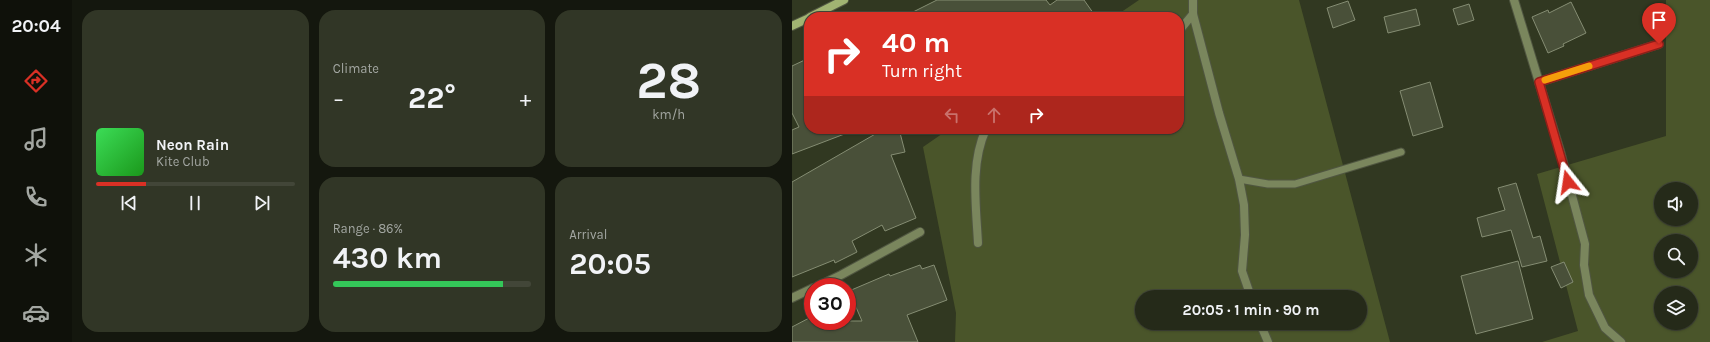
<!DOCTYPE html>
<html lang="en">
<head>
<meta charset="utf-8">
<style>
  :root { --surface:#252a19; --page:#313626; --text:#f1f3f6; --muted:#a3a7a2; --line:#424638; --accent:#d93025 }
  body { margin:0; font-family:Karla,sans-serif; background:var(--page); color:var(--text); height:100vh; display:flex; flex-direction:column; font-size:15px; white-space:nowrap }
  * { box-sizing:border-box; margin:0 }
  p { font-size:13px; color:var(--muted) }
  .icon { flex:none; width:22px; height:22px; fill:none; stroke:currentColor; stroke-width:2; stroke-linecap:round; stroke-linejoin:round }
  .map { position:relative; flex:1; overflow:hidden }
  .panel { display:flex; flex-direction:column; gap:10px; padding:10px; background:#14170e; width:720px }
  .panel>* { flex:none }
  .guide { position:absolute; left:12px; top:12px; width:380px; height:122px; border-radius:16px; box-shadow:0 1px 3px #0004,0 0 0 1px var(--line); background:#d93025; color:#fff; overflow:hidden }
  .controls { position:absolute; left:862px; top:182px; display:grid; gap:8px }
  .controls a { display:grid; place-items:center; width:44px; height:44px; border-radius:50%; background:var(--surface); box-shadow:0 1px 3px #0004,0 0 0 1px var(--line); font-size:20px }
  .speed { position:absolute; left:12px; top:278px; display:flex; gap:8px; font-size:20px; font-weight:700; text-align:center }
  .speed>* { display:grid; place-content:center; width:52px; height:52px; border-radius:50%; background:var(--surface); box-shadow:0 1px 3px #0004,0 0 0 1px var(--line); line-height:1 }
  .speed .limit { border:6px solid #d22; background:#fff; color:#111 }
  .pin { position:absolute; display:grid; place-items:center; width:34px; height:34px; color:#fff; margin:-41px -17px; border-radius:50% 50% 50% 0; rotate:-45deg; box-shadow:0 0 4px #0007 }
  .pin .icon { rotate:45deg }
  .me { position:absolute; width:44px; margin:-22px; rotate:345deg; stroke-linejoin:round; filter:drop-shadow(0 0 3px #0008) }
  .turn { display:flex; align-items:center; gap:14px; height:84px; padding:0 12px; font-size:18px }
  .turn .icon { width:52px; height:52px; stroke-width:2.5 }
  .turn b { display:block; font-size:28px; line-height:34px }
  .lanes { display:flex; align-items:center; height:38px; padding:0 12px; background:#0003; justify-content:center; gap:20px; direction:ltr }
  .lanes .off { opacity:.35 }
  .big { font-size:30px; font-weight:700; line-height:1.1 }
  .panel .widget { flex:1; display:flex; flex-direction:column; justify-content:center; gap:6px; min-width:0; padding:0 14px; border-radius:16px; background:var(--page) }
  .panel .dial { align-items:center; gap:0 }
  .dial b { font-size:52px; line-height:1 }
  .song { display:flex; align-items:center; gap:12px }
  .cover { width:48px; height:48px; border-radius:6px; background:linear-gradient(135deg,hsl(130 70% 55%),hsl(120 70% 35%)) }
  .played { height:4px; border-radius:2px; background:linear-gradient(90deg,var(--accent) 25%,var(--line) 25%) }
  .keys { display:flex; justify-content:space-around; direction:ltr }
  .heat { display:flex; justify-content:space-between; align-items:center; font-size:22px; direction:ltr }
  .charge { height:6px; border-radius:3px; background:linear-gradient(90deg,#34c759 86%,var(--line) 0) }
  .panel .tiles { flex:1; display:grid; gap:10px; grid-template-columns:repeat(3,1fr) }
  .widget:first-child { grid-row:span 2 }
  .trip { position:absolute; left:343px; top:290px; width:232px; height:40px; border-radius:20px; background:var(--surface); box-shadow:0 1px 3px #0004,0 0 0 1px var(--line); font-weight:700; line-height:40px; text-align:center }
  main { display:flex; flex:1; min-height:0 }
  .tabs { display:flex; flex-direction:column; width:72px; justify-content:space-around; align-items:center; background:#0f110a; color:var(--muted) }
  .tabs .icon { width:28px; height:28px }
  .tabs .current { color:var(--accent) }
  .tabs b { font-size:18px; color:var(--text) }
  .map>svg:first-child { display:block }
  .green { fill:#4a552a; fill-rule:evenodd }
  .building { fill:#495039; stroke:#858d73 }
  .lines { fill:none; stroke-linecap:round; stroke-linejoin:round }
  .lane-casing { stroke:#505641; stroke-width:9 }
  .street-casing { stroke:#505641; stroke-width:10 }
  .secondary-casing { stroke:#505641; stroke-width:10 }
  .lane { stroke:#7a865d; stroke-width:7 }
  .street { stroke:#7a865d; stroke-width:8 }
  .secondary { stroke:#a1b472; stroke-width:8 }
  .route-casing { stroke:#8d1f18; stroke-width:10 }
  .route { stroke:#d93025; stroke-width:7 }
  .slow { stroke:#f59e0b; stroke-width:7 }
</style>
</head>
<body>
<main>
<nav class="tabs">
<b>20:04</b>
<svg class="icon current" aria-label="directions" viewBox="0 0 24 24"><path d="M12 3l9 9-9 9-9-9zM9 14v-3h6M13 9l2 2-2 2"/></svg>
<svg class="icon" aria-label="music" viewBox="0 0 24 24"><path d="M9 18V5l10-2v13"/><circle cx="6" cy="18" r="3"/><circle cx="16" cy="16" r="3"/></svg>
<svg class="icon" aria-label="phone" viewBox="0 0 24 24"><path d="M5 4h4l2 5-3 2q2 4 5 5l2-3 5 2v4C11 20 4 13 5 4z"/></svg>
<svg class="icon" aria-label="climate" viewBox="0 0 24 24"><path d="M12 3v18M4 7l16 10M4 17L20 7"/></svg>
<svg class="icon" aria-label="car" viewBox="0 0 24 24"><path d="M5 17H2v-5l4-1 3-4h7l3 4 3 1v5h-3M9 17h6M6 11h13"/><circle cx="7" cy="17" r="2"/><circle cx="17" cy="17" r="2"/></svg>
</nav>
<section class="panel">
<div class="tiles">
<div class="widget">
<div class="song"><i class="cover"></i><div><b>Neon Rain</b><p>Kite Club</p></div></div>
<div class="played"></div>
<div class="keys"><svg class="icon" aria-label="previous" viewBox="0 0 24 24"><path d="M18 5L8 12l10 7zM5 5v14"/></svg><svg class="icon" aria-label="pause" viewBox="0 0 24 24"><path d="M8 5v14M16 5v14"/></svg><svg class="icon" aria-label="next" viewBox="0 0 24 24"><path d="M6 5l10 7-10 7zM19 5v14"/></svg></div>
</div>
<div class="widget"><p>Climate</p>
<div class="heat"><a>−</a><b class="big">22°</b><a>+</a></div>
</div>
<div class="widget dial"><b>28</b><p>km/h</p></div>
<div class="widget"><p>Range · 86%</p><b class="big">430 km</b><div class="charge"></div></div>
<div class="widget"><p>Arrival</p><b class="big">20:05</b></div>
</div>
</section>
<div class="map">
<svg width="918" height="342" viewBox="0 0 918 342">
  <rect width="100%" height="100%" fill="#313821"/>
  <g class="green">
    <path d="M347 0H507L598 342H163L164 313 131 147 157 129H387V17H322ZM350 297H568V323H350Z"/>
    <path d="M874 0H918V342H750L786 331 745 174 874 136ZM869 189H899V219H869ZM869 241H899V271H869ZM869 293H899V323H869Z"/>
  </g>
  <g class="building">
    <path d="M145 0H254L258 5 265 0H292L304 17H111Z"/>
    <path d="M556 1 563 20 541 28 535 8Z"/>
    <path d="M779 2 794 33 771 44 772 46 756 53 740 17 756 10 757 13Z"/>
    <path d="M677 4 682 20 666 25 661 9Z"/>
    <path d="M624 9 628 25 596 33 592 17Z"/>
    <path d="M17 58V129H62L63 130 0 154V130L7 127 0 113V66Z"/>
    <path d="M638 82 651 127 621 136 608 91Z"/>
    <path d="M92 129H107L113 152 99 155 124 218 93 231 90 225 60 241 65 252 43 263 42 260 0 277V182Z"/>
    <path d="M724 183 741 238 748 236 755 261 730 267 719 230 690 237 685 218 713 210 706 188Z"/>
    <path d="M726 261 741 319 684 334 669 276Z"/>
    <path d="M772 262 781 282 769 288 759 267Z"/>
    <path d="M128 265 130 269 142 265 155 300 115 315 126 342H0V327L21 316V321H70L57 291 97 274 98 276Z"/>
  </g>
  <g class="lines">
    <defs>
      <path id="lane" d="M447 179 476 184H503L609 152"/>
      <g id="street">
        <path d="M401 0V14L427 113 447 179 452 205 453 235 450 271 459 297"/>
        <path d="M722 0 768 151 793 244 792 265 797 295 813 328 829 342"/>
        <path d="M387 31 401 14"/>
        <path d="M747 82 867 44"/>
        <path d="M186 243C184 205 178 164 194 129"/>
        <path d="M24 287 49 275 128 232"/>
        <path d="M0 298 21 288"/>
        <path d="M468 323 476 342"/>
      </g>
      <g id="secondary">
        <path d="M18 17 52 0"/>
        <path d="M0 26 17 18"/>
      </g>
    </defs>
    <use href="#lane" class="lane-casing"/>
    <use href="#street" class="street-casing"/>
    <use href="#secondary" class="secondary-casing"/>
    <use href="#lane" class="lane"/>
    <use href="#street" class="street"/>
    <use href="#secondary" class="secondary"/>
  </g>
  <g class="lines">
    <defs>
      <path id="route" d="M776 182 747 82 867 44"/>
    </defs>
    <use href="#route" class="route-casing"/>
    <use href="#route" class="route"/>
    <path class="slow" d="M753 80 797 66"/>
  </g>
</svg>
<div class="controls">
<a><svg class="icon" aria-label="sound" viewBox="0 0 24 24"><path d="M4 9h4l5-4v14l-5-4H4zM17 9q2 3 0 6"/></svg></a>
<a><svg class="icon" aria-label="search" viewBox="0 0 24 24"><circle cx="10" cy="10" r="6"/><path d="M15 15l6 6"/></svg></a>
<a><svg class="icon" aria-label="layers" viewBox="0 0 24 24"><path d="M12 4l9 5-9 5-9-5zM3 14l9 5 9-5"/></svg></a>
</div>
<div class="speed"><div class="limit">30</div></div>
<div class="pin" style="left:867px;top:44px;background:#d93025"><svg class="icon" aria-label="arrive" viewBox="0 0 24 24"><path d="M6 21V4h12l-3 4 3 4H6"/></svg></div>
<svg class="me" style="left:776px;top:182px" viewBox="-20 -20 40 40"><path d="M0-17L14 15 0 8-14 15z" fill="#d93025" stroke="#fff" stroke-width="4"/></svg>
<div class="trip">20:05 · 1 min · 90 m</div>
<div class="guide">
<div class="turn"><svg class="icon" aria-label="right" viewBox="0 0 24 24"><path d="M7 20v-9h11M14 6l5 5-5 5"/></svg><div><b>40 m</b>Turn right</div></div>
<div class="lanes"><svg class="icon off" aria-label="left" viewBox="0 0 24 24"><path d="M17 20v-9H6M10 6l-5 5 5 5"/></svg><svg class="icon off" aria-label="ahead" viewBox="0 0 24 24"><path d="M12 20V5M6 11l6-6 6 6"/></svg><svg class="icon" aria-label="right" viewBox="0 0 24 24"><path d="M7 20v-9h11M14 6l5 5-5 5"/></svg></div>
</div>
</div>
</main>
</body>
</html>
